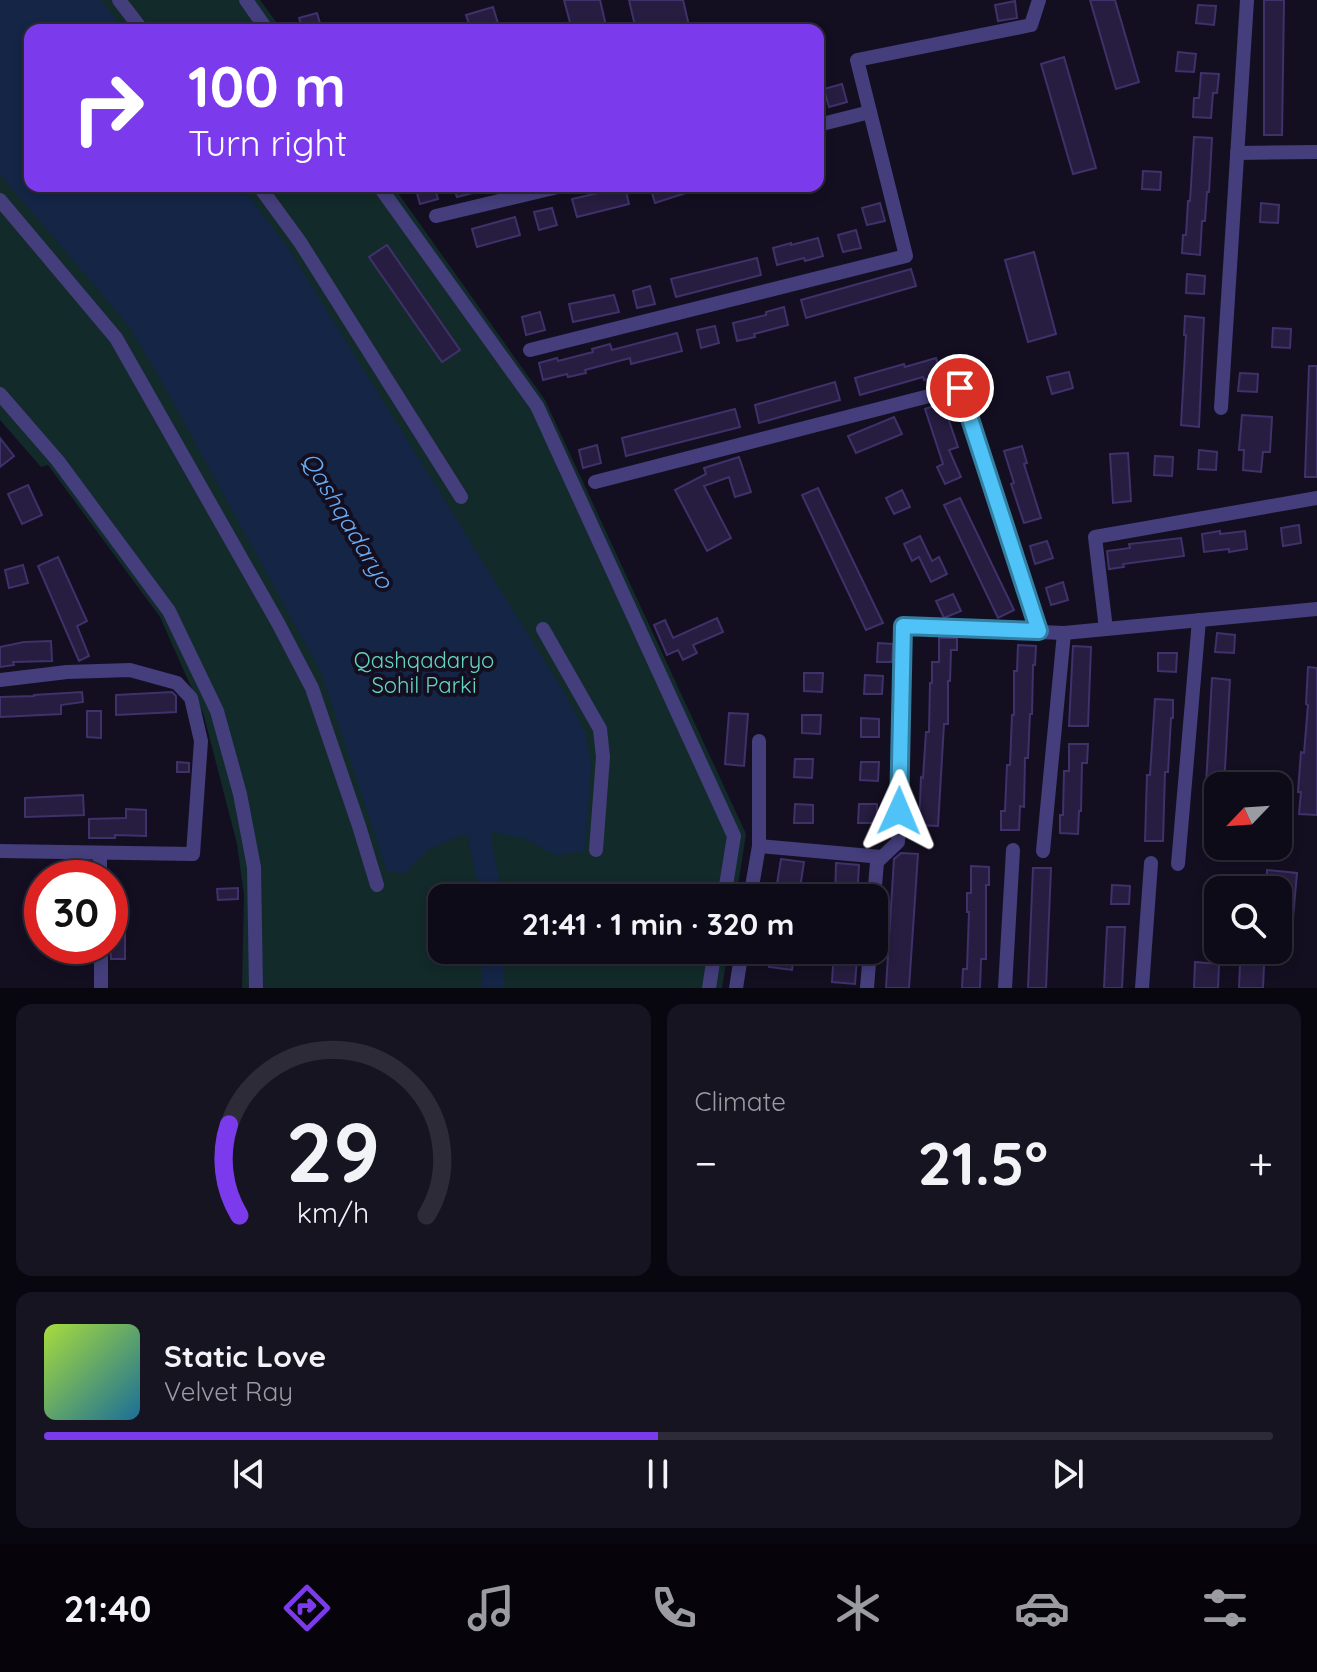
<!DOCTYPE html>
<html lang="en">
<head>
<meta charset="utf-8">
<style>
  :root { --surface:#0e0b19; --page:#171422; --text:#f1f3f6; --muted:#9b9ba2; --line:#2e2b38; --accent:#7c3aed }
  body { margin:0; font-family:Quicksand,sans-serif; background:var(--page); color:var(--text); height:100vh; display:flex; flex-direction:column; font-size:30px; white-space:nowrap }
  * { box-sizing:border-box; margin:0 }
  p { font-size:26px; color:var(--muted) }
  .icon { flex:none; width:44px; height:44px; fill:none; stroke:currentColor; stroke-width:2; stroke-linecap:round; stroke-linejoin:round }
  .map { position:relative; height:988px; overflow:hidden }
  .side { display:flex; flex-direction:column; gap:16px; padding:16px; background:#08060e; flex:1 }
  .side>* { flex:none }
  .hud { position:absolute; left:24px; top:24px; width:800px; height:168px; border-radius:16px; box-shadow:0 4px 12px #0003,0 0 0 2px var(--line); background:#7c3aed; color:#fff; overflow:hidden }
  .needle { width:52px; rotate:245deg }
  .fabs { position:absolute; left:1204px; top:772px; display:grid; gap:16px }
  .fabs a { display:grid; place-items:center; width:88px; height:88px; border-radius:16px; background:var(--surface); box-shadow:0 4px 12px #0003,0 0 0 2px var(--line); font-size:40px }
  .speed { position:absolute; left:24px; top:860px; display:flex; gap:16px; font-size:40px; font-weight:700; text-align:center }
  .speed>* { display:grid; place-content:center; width:104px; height:104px; border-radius:50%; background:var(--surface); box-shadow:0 4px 12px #0003,0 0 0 2px var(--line); line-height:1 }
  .speed .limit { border:12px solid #d22; background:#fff; color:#111 }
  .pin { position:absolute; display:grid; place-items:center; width:68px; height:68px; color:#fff; margin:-34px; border:4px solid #fff; border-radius:50%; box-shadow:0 2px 8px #0007 }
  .me { position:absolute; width:88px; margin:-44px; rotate:1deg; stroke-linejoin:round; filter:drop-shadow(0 0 6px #0008) }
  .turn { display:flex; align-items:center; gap:28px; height:168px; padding:0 32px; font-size:36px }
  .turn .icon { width:104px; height:104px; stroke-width:2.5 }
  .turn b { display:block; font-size:56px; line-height:68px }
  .big { font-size:60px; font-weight:700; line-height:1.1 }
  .side .tile { flex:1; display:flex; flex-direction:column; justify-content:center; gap:12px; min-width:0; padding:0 28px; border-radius:16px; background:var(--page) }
  .side .dial { align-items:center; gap:0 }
  .dial svg { height:208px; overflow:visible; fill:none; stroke:var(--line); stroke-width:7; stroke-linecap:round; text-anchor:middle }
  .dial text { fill:var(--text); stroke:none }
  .song { display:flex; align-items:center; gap:24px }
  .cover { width:96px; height:96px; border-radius:12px; background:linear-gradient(135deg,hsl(80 70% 55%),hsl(200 70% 35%)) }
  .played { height:8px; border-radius:4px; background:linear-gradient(90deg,var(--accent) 50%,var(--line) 50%) }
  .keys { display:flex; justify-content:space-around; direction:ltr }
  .heat { display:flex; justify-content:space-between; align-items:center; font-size:44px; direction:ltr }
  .side .tiles { flex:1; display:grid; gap:16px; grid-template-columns:1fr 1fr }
  .tile:last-child { grid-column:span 2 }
  .trip { position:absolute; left:428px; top:884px; width:460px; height:80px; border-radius:16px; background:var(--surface); box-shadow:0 4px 12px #0003,0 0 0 2px var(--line); font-weight:700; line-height:80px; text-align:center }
  .tabs { display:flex; height:128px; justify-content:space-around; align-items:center; background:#06040a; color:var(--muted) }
  .tabs .icon { width:56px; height:56px }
  .tabs .selected { color:var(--accent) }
  .tabs b { font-size:36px; color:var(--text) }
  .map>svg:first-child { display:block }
  .green { fill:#132a2a }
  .water { fill:#142546 }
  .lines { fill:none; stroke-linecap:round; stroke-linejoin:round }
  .river { stroke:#142546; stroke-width:22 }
  .building { fill:#261d40; stroke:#3f316a; stroke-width:2 }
  .street { stroke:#443e7c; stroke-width:14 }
  .route-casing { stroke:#337fa1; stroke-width:20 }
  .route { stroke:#4fc3f7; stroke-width:14 }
  .labels { text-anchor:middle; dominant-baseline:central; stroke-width:8; stroke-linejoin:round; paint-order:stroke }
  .park-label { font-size:22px; fill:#66d5bf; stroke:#130f21 }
  .water-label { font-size:24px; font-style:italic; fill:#6aacf2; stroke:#130f21 }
</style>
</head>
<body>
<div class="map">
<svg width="1317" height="988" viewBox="0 0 1317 988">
  <rect width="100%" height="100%" fill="#130f21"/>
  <path class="green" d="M0 0H260L282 30H30V186H393L545 400 746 834 736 898H442V950H728L722 988H242L244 895 237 844 204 716 160 617 48 465 41 467 0 420Z"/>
  <path class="water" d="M0 0H101L124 30H30V186H241L288 248 565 694 585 732 591 764 585 850 556 856 526 839 493 832 459 836 428 850 404 874 387 871 322 674 161 380 129 326 0 174Z"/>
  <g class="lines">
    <g class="river">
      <path d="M479 805 481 846 492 898"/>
      <path d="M493 988V950"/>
    </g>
  </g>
  <g class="building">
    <path d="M564 0H600L607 30H572Z"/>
    <path d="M629 0H683L690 30H636Z"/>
    <path d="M1090 0H1115L1139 82 1116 89Z"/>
    <path d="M1264 0H1284L1282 135H1264Z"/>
    <path d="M1015 1 1017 18 998 21 995 5Z"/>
    <path d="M1198 5 1216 6 1214 25 1196 23Z"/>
    <path d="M493 7 500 30H471L466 15Z"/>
    <path d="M317 13 322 30H303L299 18Z"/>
    <path d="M1178 52 1196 54 1194 72 1176 71Z"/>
    <path d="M1064 57 1096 168 1073 174 1041 64Z"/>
    <path d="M1201 73 1219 74 1217 93H1213L1211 118 1193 117 1194 98H1199Z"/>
    <path d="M842 84 847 102 829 107 824 89Z"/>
    <path d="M1194 137 1212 138 1209 192H1207L1205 221H1202L1200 255 1182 253 1183 235H1186L1188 201H1190Z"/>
    <path d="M1143 171 1161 172 1160 190 1142 189Z"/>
    <path d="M415 186H434L438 199 420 204Z"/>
    <path d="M453 186H487L488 189 457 197Z"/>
    <path d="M650 186H698V189L655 203Z"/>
    <path d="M625 187 629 204 577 217 572 199Z"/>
    <path d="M880 203 885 221 867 225 862 208Z"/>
    <path d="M1261 203 1279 205 1278 223 1260 222Z"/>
    <path d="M552 208 557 225 539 230 534 212Z"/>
    <path d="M515 217 520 235 477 247 472 229Z"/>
    <path d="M856 230 861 248 843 252 838 235Z"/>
    <path d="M818 238 823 256 805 261 804 258 777 265 773 248 791 243V245Z"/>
    <path d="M387 245 460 350 442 362 369 257Z"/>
    <path d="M1034 252 1056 334 1028 342 1005 260Z"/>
    <path d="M757 258 761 275 676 297 671 279Z"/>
    <path d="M911 269 916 286 806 318 801 300Z"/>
    <path d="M1187 274 1205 276 1204 294 1186 293Z"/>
    <path d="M650 286 655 304 637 308 633 291Z"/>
    <path d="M614 295 619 312 573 322 569 304Z"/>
    <path d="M784 307 788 325 754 334 755 337 737 341 733 323 766 315V312Z"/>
    <path d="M540 312 545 330 526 335 522 317Z"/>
    <path d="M1185 316 1204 318 1199 427 1181 425 1186 335H1184Z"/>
    <path d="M715 326 719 343 701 348 697 330Z"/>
    <path d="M1273 328 1291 329 1290 348 1272 347Z"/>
    <path d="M677 333 682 351 631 364 630 358 585 370 586 373 568 377 567 374 543 380 539 363 557 358 558 361 593 352 592 349 610 344 612 350Z"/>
    <path d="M936 358 941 375 924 380 923 377 860 395 855 378 904 364 905 367Z"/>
    <path d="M1309 366H1317V477H1305Z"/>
    <path d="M1069 372 1073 388 1052 394 1047 377Z"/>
    <path d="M1240 373 1258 374 1257 392 1238 391Z"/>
    <path d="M835 382 840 400 759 423 755 405Z"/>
    <path d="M943 403 958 447 949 450 961 477 945 484 937 467 943 464 925 409Z"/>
    <path d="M735 409 740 427 626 456 622 438Z"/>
    <path d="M1242 415 1272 417 1270 452H1263L1261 472 1243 470 1244 450H1239Z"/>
    <path d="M894 417 902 434 856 453 848 436Z"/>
    <path d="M0 438 14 456 0 467Z"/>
    <path d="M597 445 601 463 583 468 579 450Z"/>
    <path d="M1022 446 1027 463 1024 464 1041 518 1024 523 1011 484 1014 483 1004 451Z"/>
    <path d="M1199 450 1217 452 1216 470 1198 469Z"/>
    <path d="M1128 453 1131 501 1113 503 1110 454Z"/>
    <path d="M1155 456 1173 457 1172 476 1154 475Z"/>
    <path d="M739 457 751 492 735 497 729 477 704 486 731 538 707 551 675 490 706 474 704 468Z"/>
    <path d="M28 485 42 515 22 524 8 494Z"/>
    <path d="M818 488 883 623 866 630 802 495Z"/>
    <path d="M902 490 910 507 894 514 886 498Z"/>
    <path d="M960 498 1014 610 998 618 944 505Z"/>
    <path d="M1299 525 1301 543 1283 546 1281 528Z"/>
    <path d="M1220 531V534L1245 531 1247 549 1229 552V549L1204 552 1202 534Z"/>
    <path d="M920 536 932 561 939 557 947 574 931 582 919 557 912 561 904 544Z"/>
    <path d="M1181 538 1184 556 1123 564 1124 567 1109 569 1107 551 1130 548 1129 544Z"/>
    <path d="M1047 541 1053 558 1035 564 1030 546Z"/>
    <path d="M58 557 87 621 77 626 89 656 79 661 38 566Z"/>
    <path d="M23 565 28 583 9 588 5 570Z"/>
    <path d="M1063 582 1068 600 1051 605 1046 588Z"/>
    <path d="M953 594 961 611 944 618 936 601Z"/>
    <path d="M717 618 723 632 693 645 697 653 683 660 678 650 667 655 654 625 665 620 673 638Z"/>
    <path d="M1217 633 1235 635 1234 653 1215 652Z"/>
    <path d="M939 638H957V650H951L950 681H948V724H944L938 826 919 825 921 777 923 778 926 732H929L930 683H932V662H939Z"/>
    <path d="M51 641 52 661 13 662 14 665 0 667V647L24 642Z"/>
    <path d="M878 643 893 644 892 662H877Z"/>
    <path d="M1018 645 1036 646 1035 665H1033L1032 714H1030L1028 758H1025L1024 807 1020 806 1019 830H1001V811H1005L1007 765H1010L1012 715H1014V671H1017Z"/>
    <path d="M1073 646 1091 647 1088 726H1069Z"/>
    <path d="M1158 653H1177L1176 672 1158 671Z"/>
    <path d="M1308 667 1317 668V815L1299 814 1301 792H1298L1301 752 1304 753 1308 705 1306 704Z"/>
    <path d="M804 673H823L822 692 804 691Z"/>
    <path d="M865 675 883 676 882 694H864Z"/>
    <path d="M1212 678 1230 680 1224 786H1218V804L1205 803Z"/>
    <path d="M82 692 83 702 61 705V714L0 717V697L34 696V695Z"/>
    <path d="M172 692 176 696V712L116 715V695Z"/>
    <path d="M1155 699 1173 700V718H1171L1168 772H1165L1163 841H1145L1147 775H1150Z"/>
    <path d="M87 711H101V738L87 737Z"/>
    <path d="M729 713 748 714 744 766 725 764Z"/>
    <path d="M802 715H821L820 734 802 733Z"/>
    <path d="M861 718 879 719V737H861Z"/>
    <path d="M1069 744H1088L1087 763H1082L1081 811H1079L1078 834 1060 833V815H1063L1064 771H1069Z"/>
    <path d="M795 759H813L812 778 794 777Z"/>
    <path d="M177 762 189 763V772H177Z"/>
    <path d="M861 762H879L878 781 860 780Z"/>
    <path d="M83 795 84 815 25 817V798Z"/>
    <path d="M795 804 813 805V823H794Z"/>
    <path d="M859 804H877V823H858Z"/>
    <path d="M126 809 146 810V836L115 835V838H89V819L126 818Z"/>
    <path d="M1205 826 1218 827V846L1203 845Z"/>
    <path d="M901 853 918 854 909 988H886L894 859Z"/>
    <path d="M781 859 804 862 800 888 777 884Z"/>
    <path d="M836 863 859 865 857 898H835Z"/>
    <path d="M971 866 989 867V885H986V959H981L980 988H962L963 969H967L969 912H967V893H971Z"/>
    <path d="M1033 868H1051L1046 988H1028Z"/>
    <path d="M1267 870 1297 873 1293 918 1278 916V890H1266Z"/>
    <path d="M1112 885 1130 886 1129 904H1111Z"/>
    <rect x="31" y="888" width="11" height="20"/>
    <path d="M238 888V899L218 900 217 889Z"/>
    <path d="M1107 927H1125L1122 988H1104Z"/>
    <path d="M110 933H125V959H111Z"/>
    <path d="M772 950H795L792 970 769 967Z"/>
    <path d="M834 950H855L854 958H857L855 984 832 982Z"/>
    <path d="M1195 962 1219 964 1218 988H1194Z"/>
    <path d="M1240 964 1264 965 1263 988H1239Z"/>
  </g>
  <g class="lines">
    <g class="street">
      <path d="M119 0 142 30"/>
      <path d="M246 0 267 30"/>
      <path d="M818 125 870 112"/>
      <path d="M1237 153 1317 152"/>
      <path d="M259 186 300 242 461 497"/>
      <path d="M379 186 537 406 734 836 724 898"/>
      <path d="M0 200 116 338 278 623 312 688 359 826 377 885"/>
      <path d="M436 216 562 186"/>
      <path d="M530 350 906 256 857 60 1031 25 1039 0"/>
      <path d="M0 394 58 461 169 611 217 711 240 794 254 867 256 988"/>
      <path d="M1221 408 1247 0"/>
      <path d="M595 482 960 388 1039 631"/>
      <path d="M543 629 600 729 603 757 596 850"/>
      <path d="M1106 629 1095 537 1317 498"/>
      <path d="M0 680 67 672 130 670 177 683 191 698 201 741 193 854 0 851"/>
      <path d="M759 846 882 857"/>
      <path d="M1043 851 1064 633"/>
      <path d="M100 853V878"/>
      <path d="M1178 864 1199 620"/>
      <path d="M750 898 759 846V741"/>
      <path d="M874 898 877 862 898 842 903 626 1064 633 1317 609"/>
      <path d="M101 946V988"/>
      <path d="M709 988 715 950"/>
      <path d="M736 988 742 950"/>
      <path d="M867 988 870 950"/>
      <path d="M1005 988 1013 850"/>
      <path d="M1142 988 1151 863"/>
    </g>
  </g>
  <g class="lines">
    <defs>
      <path id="route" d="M899 811 903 626 1039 631 960 388"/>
    </defs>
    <use href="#route" class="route-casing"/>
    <use href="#route" class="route"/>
  </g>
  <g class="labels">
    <g class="park-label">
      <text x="424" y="660">Qashqadaryo<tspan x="424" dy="25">Sohil Parki</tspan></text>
    </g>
    <g class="water-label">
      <text transform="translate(348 520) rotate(59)">Qashqadaryo</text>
    </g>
  </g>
</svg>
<div class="fabs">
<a><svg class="needle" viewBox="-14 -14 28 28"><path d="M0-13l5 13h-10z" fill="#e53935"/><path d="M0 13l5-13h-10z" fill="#9b9ba2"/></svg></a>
<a><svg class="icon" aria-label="search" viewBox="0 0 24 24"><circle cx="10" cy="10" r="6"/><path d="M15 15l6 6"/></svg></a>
</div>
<div class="speed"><div class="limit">30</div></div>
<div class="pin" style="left:960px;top:388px;background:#d93025"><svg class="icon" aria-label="arrive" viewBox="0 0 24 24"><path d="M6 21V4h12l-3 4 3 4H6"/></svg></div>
<svg class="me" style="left:899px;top:811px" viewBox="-20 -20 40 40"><path d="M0-17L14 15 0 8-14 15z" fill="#4fc3f7" stroke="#fff" stroke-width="4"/></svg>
<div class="trip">21:41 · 1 min · 320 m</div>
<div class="hud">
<div class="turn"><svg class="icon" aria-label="right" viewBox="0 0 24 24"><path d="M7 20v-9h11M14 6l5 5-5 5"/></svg><div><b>100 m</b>Turn right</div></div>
</div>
</div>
<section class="side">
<div class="tiles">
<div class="tile dial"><svg viewBox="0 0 100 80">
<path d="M14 69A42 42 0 1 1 86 69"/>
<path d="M14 69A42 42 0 0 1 10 34" stroke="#7c3aed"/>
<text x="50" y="56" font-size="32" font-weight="700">29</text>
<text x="50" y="72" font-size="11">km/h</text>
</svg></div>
<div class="tile"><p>Climate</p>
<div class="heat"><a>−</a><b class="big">21.5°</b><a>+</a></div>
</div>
<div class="tile">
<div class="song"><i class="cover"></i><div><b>Static Love</b><p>Velvet Ray</p></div></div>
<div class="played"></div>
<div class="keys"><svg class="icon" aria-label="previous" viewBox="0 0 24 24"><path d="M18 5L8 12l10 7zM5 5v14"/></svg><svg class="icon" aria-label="pause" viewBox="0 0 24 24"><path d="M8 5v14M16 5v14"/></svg><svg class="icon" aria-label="next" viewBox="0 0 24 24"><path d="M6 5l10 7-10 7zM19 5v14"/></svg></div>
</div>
</div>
</section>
<nav class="tabs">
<b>21:40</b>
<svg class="icon selected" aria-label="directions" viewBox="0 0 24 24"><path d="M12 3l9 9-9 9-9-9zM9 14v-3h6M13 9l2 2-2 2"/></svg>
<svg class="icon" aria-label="music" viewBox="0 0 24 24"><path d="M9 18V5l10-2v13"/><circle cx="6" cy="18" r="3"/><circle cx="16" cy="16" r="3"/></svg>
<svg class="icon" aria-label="phone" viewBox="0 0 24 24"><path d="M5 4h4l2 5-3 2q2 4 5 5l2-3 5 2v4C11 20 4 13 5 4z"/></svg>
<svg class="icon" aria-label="climate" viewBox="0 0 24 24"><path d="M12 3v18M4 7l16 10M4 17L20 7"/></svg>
<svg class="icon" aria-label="car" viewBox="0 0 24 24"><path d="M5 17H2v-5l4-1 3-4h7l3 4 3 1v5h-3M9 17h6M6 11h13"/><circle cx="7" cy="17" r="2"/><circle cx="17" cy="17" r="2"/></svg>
<svg class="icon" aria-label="filters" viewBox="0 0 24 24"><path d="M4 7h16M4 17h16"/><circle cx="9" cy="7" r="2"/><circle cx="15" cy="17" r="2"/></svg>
</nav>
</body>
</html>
